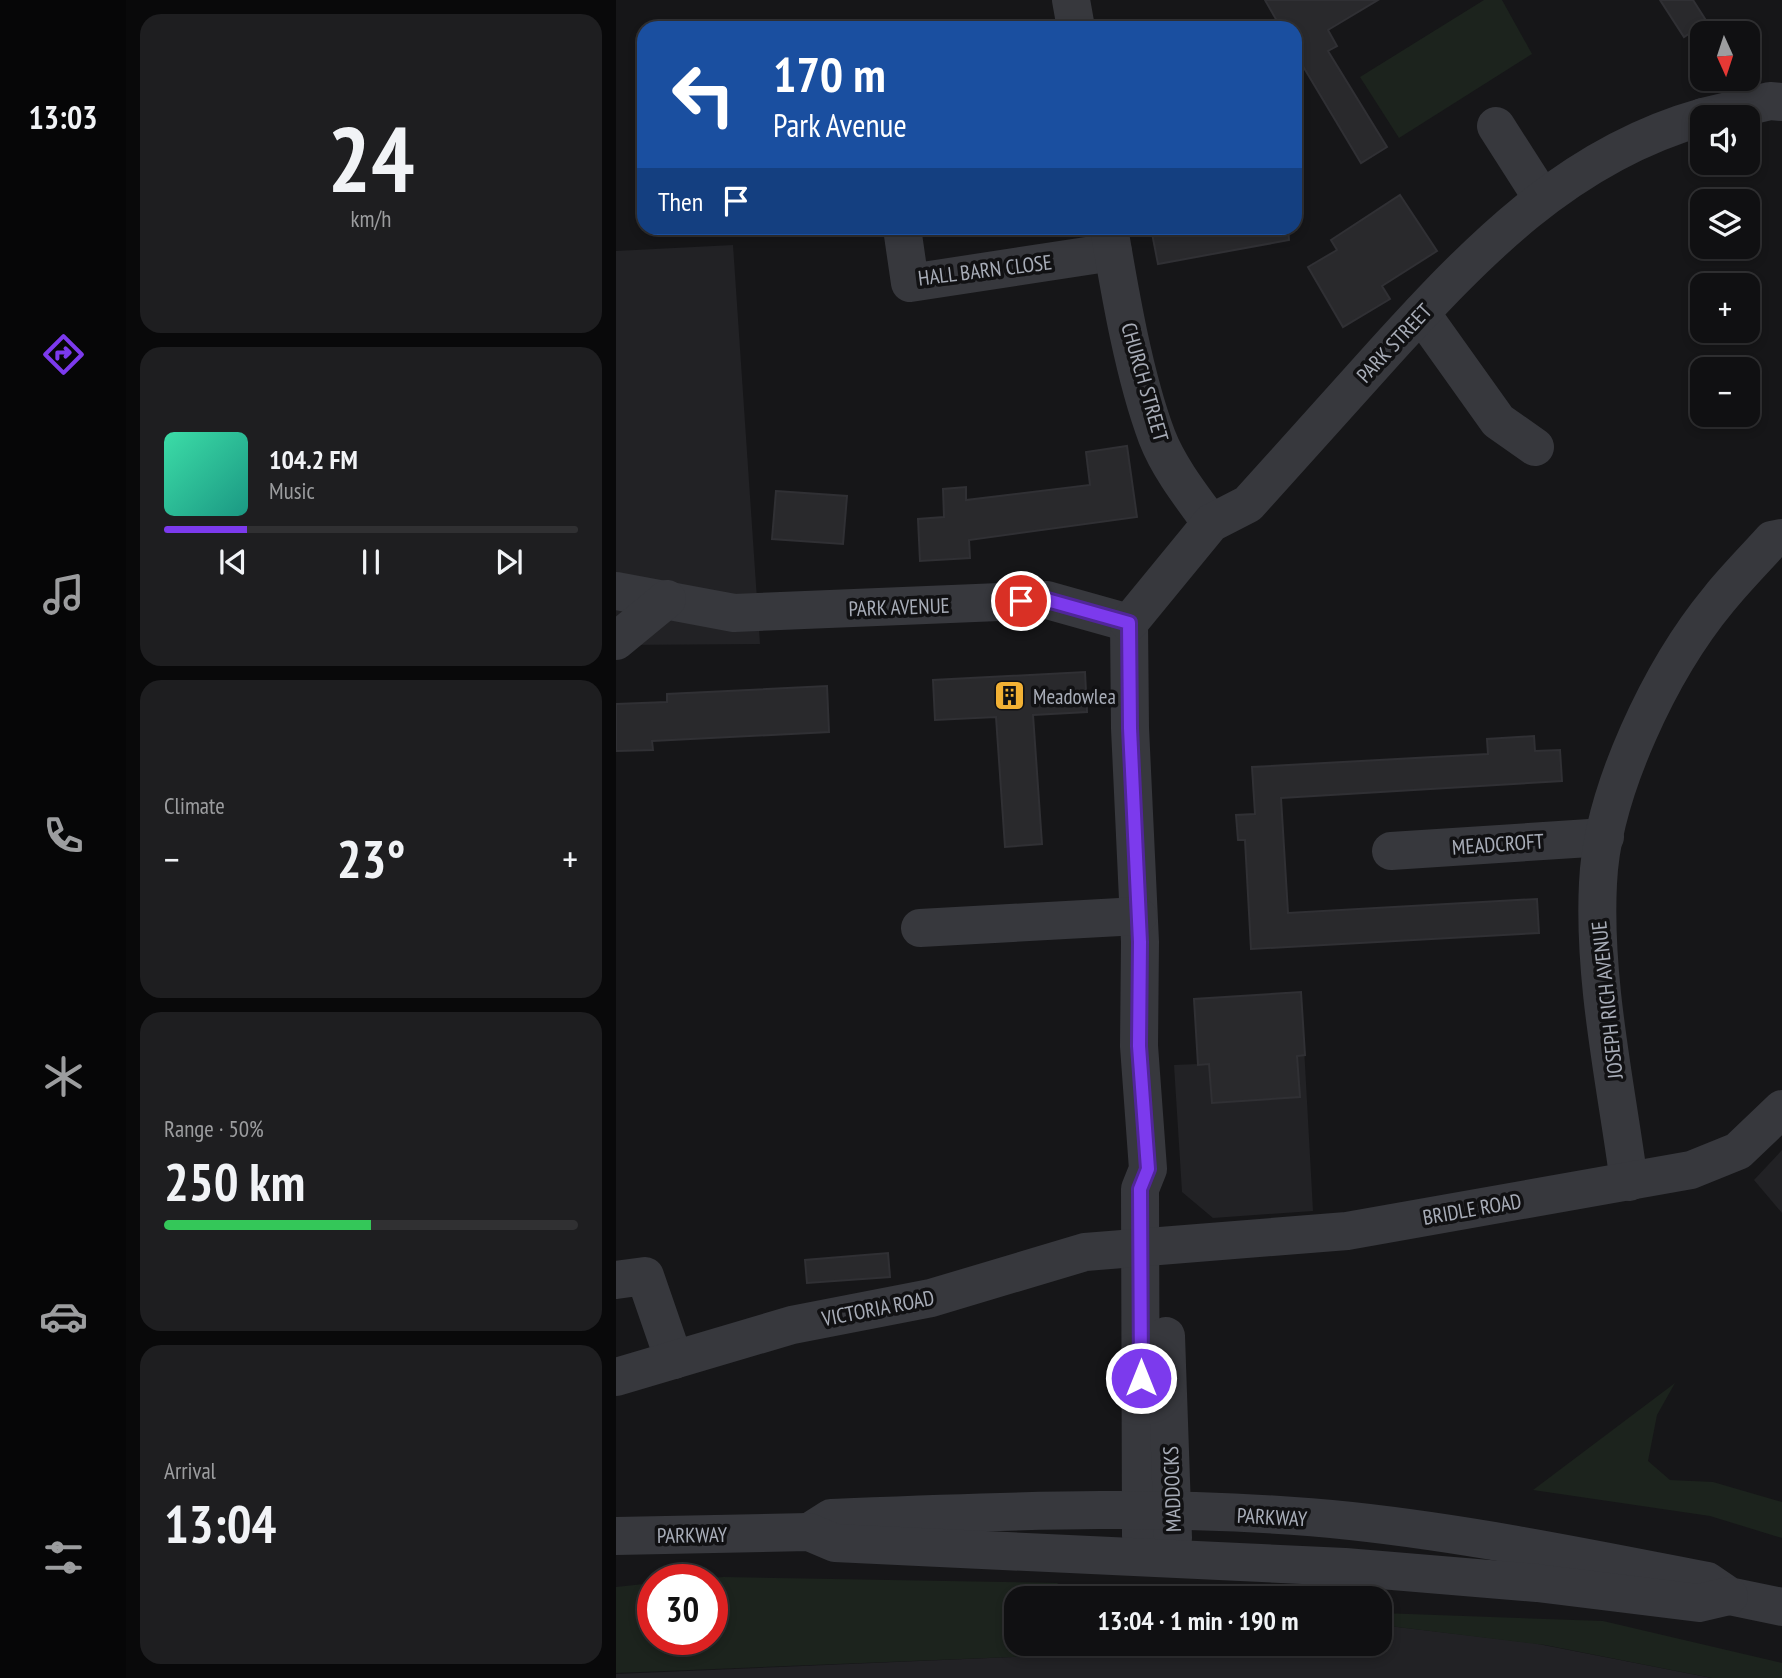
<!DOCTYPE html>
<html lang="en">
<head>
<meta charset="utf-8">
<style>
  :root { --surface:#101012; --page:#1e1e20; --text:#f1f3f6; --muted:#9c9d9f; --line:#303032; --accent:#7c3aed }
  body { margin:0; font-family:"PT Sans Narrow",sans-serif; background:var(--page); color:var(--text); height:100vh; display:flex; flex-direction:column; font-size:26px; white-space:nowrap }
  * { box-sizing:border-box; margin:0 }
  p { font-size:23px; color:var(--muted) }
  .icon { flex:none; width:38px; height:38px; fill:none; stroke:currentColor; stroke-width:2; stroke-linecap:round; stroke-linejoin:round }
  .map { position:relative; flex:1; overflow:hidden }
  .drawer { display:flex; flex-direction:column; gap:14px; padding:14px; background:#09090a; width:490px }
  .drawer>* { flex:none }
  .top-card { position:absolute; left:21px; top:21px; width:665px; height:214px; border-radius:21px; box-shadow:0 4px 10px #0003,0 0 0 2px var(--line); background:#1a4fa0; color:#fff; overflow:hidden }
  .needle { width:46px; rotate:177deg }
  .buttons { position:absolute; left:1074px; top:21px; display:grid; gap:14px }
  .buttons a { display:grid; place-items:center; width:70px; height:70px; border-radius:14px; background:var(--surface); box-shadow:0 4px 10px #0003,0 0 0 2px var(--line); font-size:35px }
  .speed { position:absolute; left:21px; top:1564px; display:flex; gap:14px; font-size:35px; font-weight:700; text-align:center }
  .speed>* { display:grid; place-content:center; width:91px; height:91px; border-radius:50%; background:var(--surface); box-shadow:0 4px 10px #0003,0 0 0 2px var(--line); line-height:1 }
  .speed .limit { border:10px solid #d22; background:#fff; color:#111 }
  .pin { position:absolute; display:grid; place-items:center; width:60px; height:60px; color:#fff; margin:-30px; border:4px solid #fff; border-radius:50%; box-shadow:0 2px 7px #0007 }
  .me { position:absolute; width:77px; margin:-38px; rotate:0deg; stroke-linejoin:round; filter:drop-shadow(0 0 5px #0008) }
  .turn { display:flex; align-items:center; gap:24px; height:147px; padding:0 21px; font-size:32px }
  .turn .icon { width:91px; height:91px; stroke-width:2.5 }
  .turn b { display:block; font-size:49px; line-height:60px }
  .then { display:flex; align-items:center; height:66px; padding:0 21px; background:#0003; gap:14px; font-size:26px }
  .big { font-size:52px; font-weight:700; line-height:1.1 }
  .drawer .tile { flex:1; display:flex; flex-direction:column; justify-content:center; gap:10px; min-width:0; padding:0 24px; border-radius:21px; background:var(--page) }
  .drawer .dial { align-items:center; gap:0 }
  .dial b { font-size:91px; line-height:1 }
  .song { display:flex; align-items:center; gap:21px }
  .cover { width:84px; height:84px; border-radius:10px; background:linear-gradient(135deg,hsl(160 70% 55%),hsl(170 70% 35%)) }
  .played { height:7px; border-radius:4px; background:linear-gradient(90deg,var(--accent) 20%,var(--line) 20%) }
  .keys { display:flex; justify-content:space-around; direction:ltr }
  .heat { display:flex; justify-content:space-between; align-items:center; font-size:38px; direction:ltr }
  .charge { height:10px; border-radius:5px; background:linear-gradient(90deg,#34c759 50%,var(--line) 0) }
  .trip { position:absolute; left:388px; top:1586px; width:388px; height:70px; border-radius:21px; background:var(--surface); box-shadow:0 4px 10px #0003,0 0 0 2px var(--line); font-weight:700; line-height:70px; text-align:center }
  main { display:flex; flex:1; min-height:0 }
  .menu { display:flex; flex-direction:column; width:126px; justify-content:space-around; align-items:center; background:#060607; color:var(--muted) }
  .menu .icon { width:49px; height:49px }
  .menu .selected { color:var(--accent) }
  .menu b { font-size:32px; color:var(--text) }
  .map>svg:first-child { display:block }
  .built { fill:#222225 }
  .green { fill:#1c231d }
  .building { fill:#29292c; stroke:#303034; stroke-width:2 }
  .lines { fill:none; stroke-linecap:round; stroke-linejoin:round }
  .minor { stroke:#37383d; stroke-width:38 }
  .route-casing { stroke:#51269a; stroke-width:18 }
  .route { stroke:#7c3aed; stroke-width:12 }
  .labels { text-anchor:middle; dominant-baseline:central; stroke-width:7; stroke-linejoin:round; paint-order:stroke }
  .street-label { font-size:21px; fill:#a8adb8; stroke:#111113 }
  .poi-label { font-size:21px; fill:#a8adb8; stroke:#111113; text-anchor:start }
</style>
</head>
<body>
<main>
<nav class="menu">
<b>13:03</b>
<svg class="icon selected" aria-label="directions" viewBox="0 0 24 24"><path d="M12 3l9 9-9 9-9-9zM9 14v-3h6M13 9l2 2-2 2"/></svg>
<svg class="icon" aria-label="music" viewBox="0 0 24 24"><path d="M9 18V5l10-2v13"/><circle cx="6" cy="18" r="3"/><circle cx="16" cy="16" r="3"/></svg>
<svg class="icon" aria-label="phone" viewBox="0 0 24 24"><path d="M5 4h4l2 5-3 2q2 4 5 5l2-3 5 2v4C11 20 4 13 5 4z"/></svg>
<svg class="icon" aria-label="climate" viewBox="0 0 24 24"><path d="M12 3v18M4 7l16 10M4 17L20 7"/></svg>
<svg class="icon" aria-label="car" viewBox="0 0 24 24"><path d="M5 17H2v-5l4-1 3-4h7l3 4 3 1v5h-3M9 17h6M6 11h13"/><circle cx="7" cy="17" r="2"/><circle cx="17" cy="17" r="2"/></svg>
<svg class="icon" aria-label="filters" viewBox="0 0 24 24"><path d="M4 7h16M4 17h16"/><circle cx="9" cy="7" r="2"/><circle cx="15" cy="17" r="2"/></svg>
</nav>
<section class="drawer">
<div class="tile dial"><b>24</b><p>km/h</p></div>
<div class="tile">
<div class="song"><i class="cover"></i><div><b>104.2 FM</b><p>Music</p></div></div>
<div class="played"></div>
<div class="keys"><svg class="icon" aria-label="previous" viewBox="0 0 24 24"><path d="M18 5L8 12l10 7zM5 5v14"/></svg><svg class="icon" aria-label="pause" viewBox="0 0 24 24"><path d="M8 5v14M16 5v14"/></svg><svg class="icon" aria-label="next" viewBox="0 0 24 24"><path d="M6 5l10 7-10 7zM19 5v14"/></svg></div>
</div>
<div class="tile"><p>Climate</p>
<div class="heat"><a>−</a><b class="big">23°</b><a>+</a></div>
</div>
<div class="tile"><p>Range · 50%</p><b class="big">250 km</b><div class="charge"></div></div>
<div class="tile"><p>Arrival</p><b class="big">13:04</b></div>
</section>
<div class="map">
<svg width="1166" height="1678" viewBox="0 0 1166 1678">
  <rect width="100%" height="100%" fill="#161618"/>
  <g class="built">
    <path d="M117 245 144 644 0 645V251Z"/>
    <path d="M685 992 697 1211 597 1218 566 1192 558 1065 582 1064 578 999Z"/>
    <path d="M1166 1150V1213L1138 1180Z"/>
    <path d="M765 1625 917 1643 1096 1678H0V1674L492 1653 518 1643H765Z"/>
  </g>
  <g class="green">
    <path d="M868 0H886L916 54 783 138 744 77Z"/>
    <path d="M1059 1383 1041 1415 1032 1461 1054 1480 1097 1482 1166 1502V1538L1094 1516 917 1490Z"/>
    <path d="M107 1577 441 1583 469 1598H401V1643H488L492 1653 0 1673V1587L37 1583V1640H96V1580H71Z"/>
    <path d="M765 1613 987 1621 1166 1663V1678H1096L929 1645 765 1625Z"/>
  </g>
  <g class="building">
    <path d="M649 0H762L712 30 721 46 712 51 771 147 745 163 679 53V28H665Z"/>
    <path d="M1044 0H1077L1091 22 1068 37Z"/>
    <path d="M784 195 821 251 766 286 774 299 727 327 692 267 721 250 715 240Z"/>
    <path d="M535 228H672L673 240 542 264Z"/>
    <path d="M511 446 521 517 353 540 354 558 304 561 302 519 328 517 327 489 350 487V500L474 485 470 452Z"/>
    <path d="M160 491 231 496 227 544 156 539Z"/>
    <path d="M469 672 471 712 417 715 426 844 389 847 380 717 319 720 317 680Z"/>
    <path d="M211 686 213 732 36 741 37 750 0 751V704L51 702V694Z"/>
    <path d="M918 736 919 751 944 750 946 781 665 798 672 913 921 899 923 933 635 949 629 840H622L620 815 639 814 636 767 872 754 871 739Z"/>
    <path d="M685 992 689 1055 681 1056 684 1097 596 1103 593 1064 582 1065 578 999Z"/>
    <path d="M272 1253 274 1277 191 1283 189 1260Z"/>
  </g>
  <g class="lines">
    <g class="minor">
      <path d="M455 0 460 28"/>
      <path d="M1087 117 1154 101 1166 102"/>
      <path d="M880 126 926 198"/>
      <path d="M286 228 294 283 497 252"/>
      <path d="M493 228C504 293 518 376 541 437 553 468 576 497 595 523"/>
      <path d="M805 313 882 421 919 447"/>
      <path d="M0 591 118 613 431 600 513 623"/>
      <path d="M513 623 514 728 524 942 523 1046 532 1169 524 1189 525 1536"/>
      <path d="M513 623 595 523 632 504C677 454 722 404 767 354 859 253 951 155 1087 117"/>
      <path d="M0 641 51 599"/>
      <path d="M775 851 989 837"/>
      <path d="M304 928 522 916"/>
      <path d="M1013 1182C1000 1084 977 982 982 883 986 792 1045 669 1103 599 1119 579 1138 560 1156 540L1166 538"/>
      <path d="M0 1280 29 1276 58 1360"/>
      <path d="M550 1336 557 1538"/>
      <path d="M0 1377 176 1325 315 1298 469 1252 731 1231 1075 1170 1122 1151 1166 1109"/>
      <path d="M193 1532 215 1518C388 1511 563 1503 735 1521 855 1534 973 1558 1091 1581L1113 1596 1166 1607"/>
      <path d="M0 1536 193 1532 219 1543 729 1567 921 1583 1083 1603 1113 1596"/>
    </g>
  </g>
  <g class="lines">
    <defs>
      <path id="route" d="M405 601 431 600 513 623 514 728 524 942 523 1046 532 1169 524 1189 525 1378"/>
    </defs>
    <use href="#route" class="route-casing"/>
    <use href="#route" class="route"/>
  </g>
  <defs>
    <symbol id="building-square" viewBox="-11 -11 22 22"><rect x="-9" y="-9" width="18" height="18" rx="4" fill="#f2b134" stroke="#111113"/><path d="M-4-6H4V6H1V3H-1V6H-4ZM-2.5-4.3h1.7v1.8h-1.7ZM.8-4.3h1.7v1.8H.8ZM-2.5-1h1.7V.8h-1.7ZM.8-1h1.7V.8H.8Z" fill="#111"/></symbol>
  </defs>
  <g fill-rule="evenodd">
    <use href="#building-square" x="376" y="678" width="35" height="35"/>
  </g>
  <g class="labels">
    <g class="street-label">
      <text transform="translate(369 270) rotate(-7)">HALL BARN CLOSE</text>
      <text transform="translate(778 343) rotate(-47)">PARK STREET</text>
      <text transform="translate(529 382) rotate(74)">CHURCH STREET</text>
      <text transform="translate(283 607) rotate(-2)">PARK AVENUE</text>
      <text transform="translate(882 844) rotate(-4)">MEADCROFT</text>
      <text transform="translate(991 1000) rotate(-96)">JOSEPH RICH AVENUE</text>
      <text transform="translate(856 1209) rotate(-10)">BRIDLE ROAD</text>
      <text transform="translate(262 1308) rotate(-11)">VICTORIA ROAD</text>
      <text transform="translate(556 1489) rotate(-92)">MADDOCKS</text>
      <text transform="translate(656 1517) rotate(3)">PARKWAY</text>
      <text transform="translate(76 1535) rotate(-1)">PARKWAY</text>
    </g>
    <g class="poi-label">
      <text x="417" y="696">Meadowlea</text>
    </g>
  </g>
</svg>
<div class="buttons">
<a><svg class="needle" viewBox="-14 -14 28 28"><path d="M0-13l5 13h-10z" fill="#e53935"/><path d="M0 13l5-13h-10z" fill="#9c9d9f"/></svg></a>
<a><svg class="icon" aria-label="sound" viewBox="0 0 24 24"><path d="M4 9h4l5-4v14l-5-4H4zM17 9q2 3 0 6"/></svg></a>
<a><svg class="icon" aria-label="layers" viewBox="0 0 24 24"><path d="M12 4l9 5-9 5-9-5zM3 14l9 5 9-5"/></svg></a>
<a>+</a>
<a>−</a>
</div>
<div class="speed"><div class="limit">30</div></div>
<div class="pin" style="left:405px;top:601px;background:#d93025"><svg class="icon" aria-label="arrive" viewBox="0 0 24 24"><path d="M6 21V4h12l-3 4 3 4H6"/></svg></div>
<svg class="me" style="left:525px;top:1378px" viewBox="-20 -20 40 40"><circle r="17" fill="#7c3aed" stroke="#fff" stroke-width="3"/><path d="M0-11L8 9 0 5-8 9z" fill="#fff"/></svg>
<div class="trip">13:04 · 1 min · 190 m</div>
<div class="top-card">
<div class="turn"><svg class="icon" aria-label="left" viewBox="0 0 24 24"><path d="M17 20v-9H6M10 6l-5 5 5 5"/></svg><div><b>170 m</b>Park Avenue</div></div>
<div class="then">Then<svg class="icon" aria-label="arrive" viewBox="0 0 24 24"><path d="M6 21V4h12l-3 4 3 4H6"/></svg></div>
</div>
</div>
</main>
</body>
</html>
